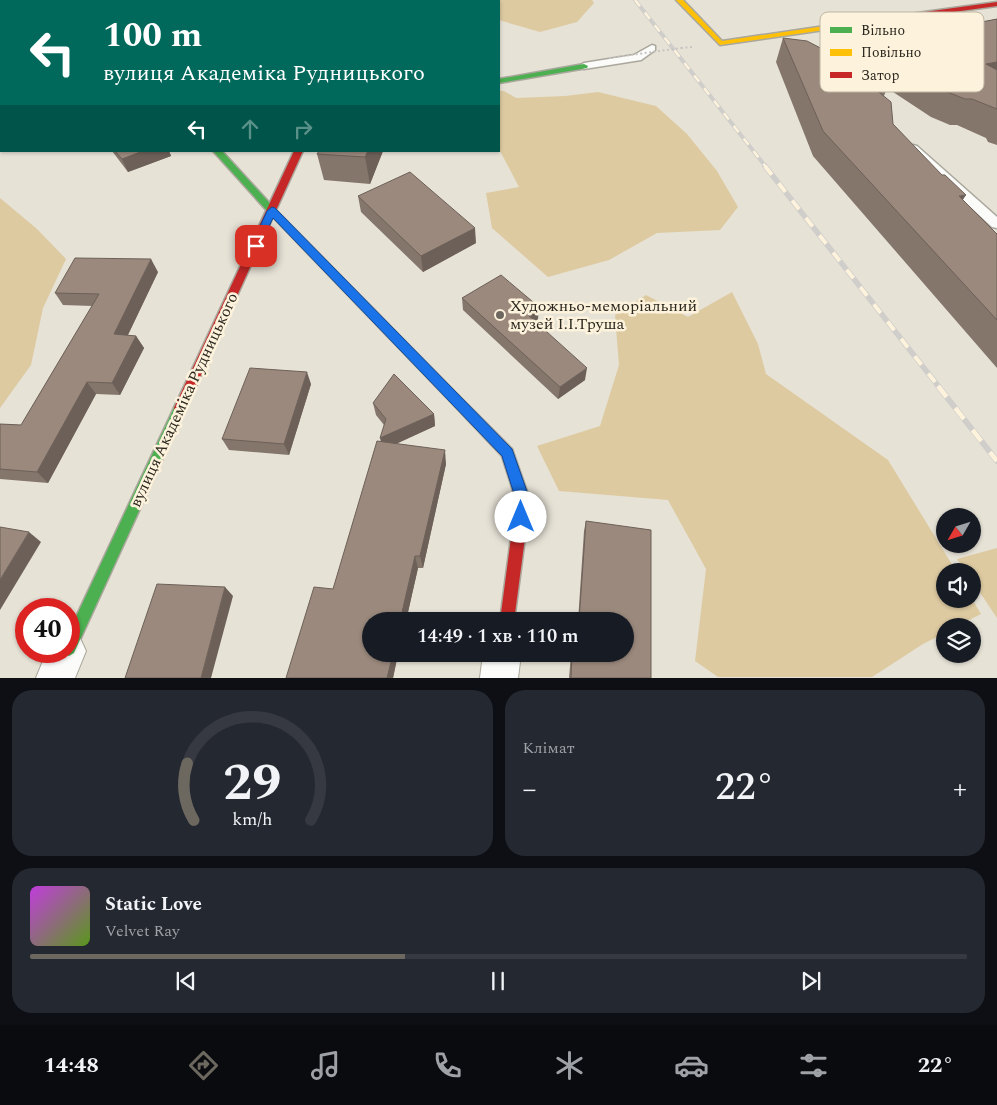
<!DOCTYPE html>
<html lang="uk">
<head>
<meta charset="utf-8">
<style>
  :root { --surface:#171b24; --page:#242831; --text:#f1f3f6; --muted:#9ea1a6; --line:#363941; --accent:#6d685f }
  body { margin:0; font-family:Spectral,serif; background:var(--page); color:var(--text); height:100vh; display:flex; flex-direction:column; font-size:19px; white-space:nowrap }
  * { box-sizing:border-box; margin:0 }
  p { font-size:16px; color:var(--muted) }
  .icon { flex:none; width:28px; height:28px; fill:none; stroke:currentColor; stroke-width:2; stroke-linecap:round; stroke-linejoin:round }
  .map { position:relative; height:678px; overflow:hidden }
  .drawer { display:flex; flex-direction:column; gap:12px; padding:12px; background:#0d0f14; flex:1 }
  .drawer>* { flex:none }
  .guide { position:absolute; left:0px; top:0px; width:500px; height:152px; box-shadow:0 1px 4px #0004; background:#00695c; color:#fff; overflow:hidden }
  .needle { width:32px; rotate:231deg }
  .fabs { position:absolute; left:936px; top:508px; display:grid; gap:10px }
  .fabs a { display:grid; place-items:center; width:45px; height:45px; border-radius:50%; background:var(--surface); box-shadow:0 1px 4px #0004; font-size:25px }
  .speed { position:absolute; left:15px; top:598px; display:flex; gap:10px; font-size:25px; font-weight:700; text-align:center }
  .speed>* { display:grid; place-content:center; width:65px; height:65px; border-radius:50%; background:var(--surface); box-shadow:0 1px 4px #0004; line-height:1 }
  .speed .limit { border:8px solid #d22; background:#fff; color:#111 }
  .pin { position:absolute; display:grid; place-items:center; width:42px; height:42px; color:#fff; margin:-21px; border-radius:10px; box-shadow:0 2px 8px #0006 }
  .me { position:absolute; width:55px; margin:-28px; rotate:0deg; stroke-linejoin:round; filter:drop-shadow(0 0 4px #0008) }
  .turn { display:flex; align-items:center; gap:18px; height:105px; padding:0 20px; font-size:22px }
  .turn .icon { width:65px; height:65px; stroke-width:2.5 }
  .turn b { display:block; font-size:35px; line-height:42px }
  .lanes { display:flex; align-items:center; height:48px; padding:0 20px; background:#0003; justify-content:center; gap:25px; direction:ltr }
  .lanes .off { opacity:.35 }
  .big { font-size:38px; font-weight:600; line-height:1.1 }
  .drawer .tile { flex:1; display:flex; flex-direction:column; justify-content:center; gap:8px; min-width:0; padding:0 18px; border-radius:20px; background:var(--page) }
  .drawer .dial { align-items:center; gap:0 }
  .dial svg { height:130px; overflow:visible; fill:none; stroke:var(--line); stroke-width:7; stroke-linecap:round; text-anchor:middle }
  .dial text { fill:var(--text); stroke:none }
  .song { display:flex; align-items:center; gap:15px }
  .cover { width:60px; height:60px; border-radius:8px; background:linear-gradient(135deg,hsl(290 70% 55%),hsl(90 70% 35%)) }
  .played { height:5px; border-radius:2px; background:linear-gradient(90deg,var(--accent) 40%,var(--line) 40%) }
  .keys { display:flex; justify-content:space-around; direction:ltr }
  .heat { display:flex; justify-content:space-between; align-items:center; font-size:28px; direction:ltr }
  .drawer .tiles { flex:1; display:grid; gap:12px; grid-template-columns:1fr 1fr }
  .tile:last-child { grid-column:span 2 }
  .trip { position:absolute; left:362px; top:612px; width:272px; height:50px; border-radius:25px; background:var(--surface); box-shadow:0 1px 4px #0004; font-weight:600; line-height:50px; text-align:center }
  .tab-bar { display:flex; height:80px; justify-content:space-around; align-items:center; background:#090b0e; color:var(--muted) }
  .tab-bar .icon { width:35px; height:35px }
  .tab-bar .selected { color:var(--accent) }
  .tab-bar b { font-size:22px; color:var(--text) }
  .map>svg:first-child { display:block }
  .green { fill:#ddcaa1 }
  .lines { fill:none; stroke-linecap:round; stroke-linejoin:round }
  .lane-casing { stroke:#aaa79d; stroke-width:3 }
  .street-casing { stroke:#aaa79d; stroke-width:2 }
  .fast-casing { stroke:#aaa79d; stroke-width:3 }
  .slow-casing { stroke:#aaa79d; stroke-width:3 }
  .jam-casing { stroke:#aaa79d; stroke-width:3 }
  .path { stroke:#c8c6c3; stroke-width:2; stroke-dasharray:2 2.5; stroke-linecap:butt }
  .lane { fill:#fbfbf9; fill-rule:evenodd }
  .street { fill:#fbfbf9; fill-rule:evenodd }
  .fast { fill:#4caf50; fill-rule:evenodd }
  .slow { fill:#ffc107; fill-rule:evenodd }
  .jam { fill:#c62828; fill-rule:evenodd }
  .rail-far2-casing { stroke:#d0cecb; stroke-width:4 }
  .rail-far1-casing { stroke:#d0cecb; stroke-width:5.5 }
  .rail-casing { stroke:#d0cecb; stroke-width:6 }
  .rail-far2 { stroke:#fdf2db; stroke-width:2.5; stroke-dasharray:8; stroke-linecap:butt }
  .rail-far1 { stroke:#fdf2db; stroke-width:4; stroke-dasharray:11; stroke-linecap:butt }
  .rail { stroke:#fdf2db; stroke-width:4.5; stroke-dasharray:14; stroke-linecap:butt }
  .path-bridge { stroke:#c8c6c3; stroke-width:2; stroke-dasharray:2 2.5; stroke-linecap:butt }
  .wall { fill:#85766c }
  .shaded-wall { fill:#6c6058 }
  .building { fill:#9b897d; stroke:#6c6058 }
  .route { fill:#1a73e8; stroke:#114b97 }
  .poi-dot { fill:#6d685f; stroke:#fdf2db; stroke-width:2 }
  .labels { text-anchor:middle; dominant-baseline:central; stroke-width:5; stroke-linejoin:round; paint-order:stroke }
  .poi-label { font-size:16px; fill:#2b271f; stroke:#fdf2db; text-anchor:start }
  .street-label { font-size:16px; fill:#2b271f; stroke:#fdf2db }
  .key { fill:#fdf2db; stroke:#beb5a3; stroke-width:1 }
  .key-label { font-size:14px; fill:#2b271f }
</style>
</head>
<body>
<div class="map">
<svg width="997" height="678" viewBox="0 0 997 678">
  <rect width="100%" height="100%" fill="#e7e2d6"/>
  <g class="green">
    <path d="M0 0H185L1 1 0 78Z"/>
    <path d="M466 0H592L594 3 577 22 540 32 499 20V1Z"/>
    <path d="M499 91H504L516 98 565 96 598 92 656 106 687 134 717 171 738 207 720 230 657 233 609 260 548 277 492 228 486 193 519 187 499 149Z"/>
    <path d="M0 198 37 229 66 259 43 308 31 365 0 408Z"/>
    <path d="M732 292 758 344 766 374 888 460 956 571H945V599H972L981 614 957 626H945V633L923 644 872 677H718L695 661 706 569 668 500 559 491 537 446 600 426 619 365 615 315 646 295 688 317Z"/>
    <path d="M997 548V618L973 582 972 571H965L957 559Z"/>
  </g>
  <g class="lines">
    <defs>
      <g id="lane">
        <path d="M652 45 655 46V50L641 60 584 69 579 66 584 63 634 55Z"/>
        <path d="M913 145 917 146 997 217V228L992 227 909 150 907 148 909 146Z"/>
      </g>
      <g id="street">
        <path d="M69 633 80 638 86 651 75 678H36L47 651H69Z"/>
        <path d="M483 654H521L518 678H480Z"/>
      </g>
      <g id="fast">
        <path d="M584 64 588 66 587 68 499 83V79Z"/>
        <path d="M213 151H222L275 209 458 395 460 398 458 401 454 403 450 401 269 213Z"/>
        <path d="M180 403 184 404 186 408 74 653 69 656 64 653 63 651H69V632L174 408 176 404Z"/>
      </g>
      <path id="slow" d="M676 0H683L722 41 852 22 856 24 852 26 720 45Z"/>
      <g id="jam">
        <path d="M997 2V6L852 26 848 24 852 22Z"/>
        <path d="M294 151H303L186 408 184 412 180 413 176 412 174 408Z"/>
        <path d="M454 393 458 395 512 449 530 500 514 621H500L516 500 502 456 450 401 448 398 450 395Z"/>
      </g>
    </defs>
    <use href="#lane" class="lane-casing"/>
    <use href="#street" class="street-casing"/>
    <use href="#fast" class="fast-casing"/>
    <use href="#slow" class="slow-casing"/>
    <use href="#jam" class="jam-casing"/>
    <g class="path">
      <path d="M141 1 143 0"/>
      <path d="M681 48 692 47"/>
    </g>
    <use href="#lane" class="lane"/>
    <use href="#street" class="street"/>
    <use href="#fast" class="fast"/>
    <use href="#slow" class="slow"/>
    <use href="#jam" class="jam"/>
    <defs>
      <path id="rail-far2" d="M635 0 766 167"/>
      <path id="rail-far1" d="M765 166 939 387"/>
      <path id="rail" d="M938 386 997 461"/>
    </defs>
    <use href="#rail-far2" class="rail-far2-casing"/>
    <use href="#rail-far1" class="rail-far1-casing"/>
    <use href="#rail" class="rail-casing"/>
    <use href="#rail-far2" class="rail-far2"/>
    <use href="#rail-far1" class="rail-far1"/>
    <use href="#rail" class="rail"/>
    <path class="path-bridge" d="M609 58 681 48"/>
  </g>
  <g class="wall">
    <path d="M997 19V145L988 142 986 138 957 125H950L931 117 887 88 884 96 893 124 963 200 997 234V368L813 156 776 62 783 38 838 58 843 45 859 39 860 36 920 34Z"/>
    <path d="M112 151H169L171 156 128 172Z"/>
    <path d="M383 151 370 184 324 180 317 154Z"/>
    <path d="M358 196 476 243 423 272 361 212Z"/>
    <path d="M158 272 128 335 136 336 144 348 120 395 96 394 48 483 0 479V424L21 425 92 306 63 305 55 293Z"/>
    <path d="M462 298 538 319 535 321 585 380 558 399 463 310Z"/>
    <path d="M311 384 289 455 229 450 222 439Z"/>
    <path d="M373 403 434 414 435 426 395 444 446 464 423 568H418L406 621H371V654H398L393 678H286L333 589 381 442 384 425 376 415Z"/>
    <path d="M586 521 651 678H569L571 654H626V621H578L584 531Z"/>
  </g>
  <g class="shaded-wall">
    <path d="M301 0H317L316 1H300Z"/>
    <path d="M425 0H432V1H424Z"/>
    <path d="M997 62V85L986 64Z"/>
    <path d="M143 151H169L171 156 128 172 122 159Z"/>
    <path d="M368 151H383L370 184 365 157Z"/>
    <path d="M966 195 950 220 959 196Z"/>
    <path d="M475 228 476 243 423 272 421 256Z"/>
    <path d="M151 259 158 272 122 347 114 334Z"/>
    <path d="M539 307 538 319 526 326 527 314Z"/>
    <path d="M136 336 144 348 120 395 112 383Z"/>
    <path d="M587 368 585 380 558 399 560 387Z"/>
    <path d="M307 372 311 384 289 455 284 444Z"/>
    <path d="M87 382 96 394 48 483 37 472Z"/>
    <path d="M434 414 435 426 383 450 380 438Z"/>
    <path d="M445 450 446 464 423 568 420 556Z"/>
    <path d="M29 532 41 542 0 610V580Z"/>
    <path d="M415 556 418 568 406 621H400Z"/>
    <path d="M225 587 233 596 211 678H201Z"/>
    <path d="M393 654H398L393 678H387Z"/>
  </g>
  <g class="building">
    <path d="M213 0H301L300 1H212Z"/>
    <path d="M394 0H425L424 1H393Z"/>
    <path d="M997 19V62L986 64 997 70V109L972 99H965L945 91 886 54 890 83 843 45 850 40 863 38 860 36 920 34Z"/>
    <path d="M783 38 807 41 832 54 891 102 893 124 942 175H945L966 195 959 196 997 234V320L823 131Z"/>
    <path d="M115 151H143L122 159Z"/>
    <path d="M319 151H368L365 157 317 154Z"/>
    <path d="M410 172 475 228 421 256 358 196Z"/>
    <path d="M75 258 151 259 114 334 136 336 112 383 87 382 37 472 0 469V424L21 425 99 294 55 293Z"/>
    <path d="M501 275 539 307 527 314 587 368 560 387 462 298Z"/>
    <path d="M250 368 307 372 284 444 222 439Z"/>
    <path d="M394 374 434 414 380 438 386 419 373 403Z"/>
    <path d="M377 441 445 450 420 556H415L400 621H371V654H393L387 678H286L314 587 333 589Z"/>
    <path d="M586 521 651 530V678H571L572 654H626V621H579Z"/>
    <path d="M0 527 29 532 0 580Z"/>
    <path d="M157 584 225 587 201 678H125Z"/>
  </g>
  <path class="route" d="M272 207 275 208 512 449 530 500 526 522 521 524 516 522 514 517 516 500 502 456 273 218 259 248H252L251 246 267 211Z"/>
  <circle class="poi-dot" cx="500" cy="315" r="5"/>
  <g class="labels">
    <g class="poi-label">
      <text x="510" y="306">Художньо-меморіальний<tspan x="510" dy="18">музей І.І.Труша</tspan></text>
    </g>
    <g class="street-label">
      <text transform="translate(184 400) rotate(-65)">вулиця Академіка Рудницького</text>
    </g>
  </g>
  <rect x="820" y="12" width="164" height="80" rx="8" class="key"/>
  <rect x="830" y="27" width="22" height="6" fill="#4caf50"/>
  <rect x="830" y="49" width="22" height="7" fill="#ffc107"/>
  <rect x="830" y="72" width="22" height="6" fill="#c62828"/>
  <g class="key-label">
    <text x="861" y="35">Вільно</text>
    <text x="861" y="57">Повільно</text>
    <text x="861" y="80">Затор</text>
  </g>
</svg>
<div class="fabs">
<a><svg class="needle" viewBox="-14 -14 28 28"><path d="M0-13l5 13h-10z" fill="#e53935"/><path d="M0 13l5-13h-10z" fill="#9ea1a6"/></svg></a>
<a><svg class="icon" aria-label="sound" viewBox="0 0 24 24"><path d="M4 9h4l5-4v14l-5-4H4zM17 9q2 3 0 6"/></svg></a>
<a><svg class="icon" aria-label="layers" viewBox="0 0 24 24"><path d="M12 4l9 5-9 5-9-5zM3 14l9 5 9-5"/></svg></a>
</div>
<div class="speed"><div class="limit">40</div></div>
<div class="pin" style="left:256px;top:246px;background:#d93025"><svg class="icon" aria-label="arrive" viewBox="0 0 24 24"><path d="M6 21V4h12l-3 4 3 4H6"/></svg></div>
<svg class="me" style="left:521px;top:517px" viewBox="-20 -20 40 40"><circle r="19" fill="#fff"/><path d="M0-13L10 11 0 6-10 11z" fill="#1a73e8"/></svg>
<div class="trip">14:49 · 1 хв · 110 m</div>
<div class="guide">
<div class="turn"><svg class="icon" aria-label="left" viewBox="0 0 24 24"><path d="M17 20v-9H6M10 6l-5 5 5 5"/></svg><div><b>100 m</b>вулиця Академіка Рудницького</div></div>
<div class="lanes"><svg class="icon" aria-label="left" viewBox="0 0 24 24"><path d="M17 20v-9H6M10 6l-5 5 5 5"/></svg><svg class="icon off" aria-label="ahead" viewBox="0 0 24 24"><path d="M12 20V5M6 11l6-6 6 6"/></svg><svg class="icon off" aria-label="right" viewBox="0 0 24 24"><path d="M7 20v-9h11M14 6l5 5-5 5"/></svg></div>
</div>
</div>
<section class="drawer">
<div class="tiles">
<div class="tile dial"><svg viewBox="0 0 100 80">
<path d="M14 69A42 42 0 1 1 86 69"/>
<path d="M14 69A42 42 0 0 1 10 34" stroke="#6d685f"/>
<text x="50" y="56" font-size="32" font-weight="700">29</text>
<text x="50" y="72" font-size="11">km/h</text>
</svg></div>
<div class="tile"><p>Клімат</p>
<div class="heat"><a>−</a><b class="big">22°</b><a>+</a></div>
</div>
<div class="tile">
<div class="song"><i class="cover"></i><div><b>Static Love</b><p>Velvet Ray</p></div></div>
<div class="played"></div>
<div class="keys"><svg class="icon" aria-label="previous" viewBox="0 0 24 24"><path d="M18 5L8 12l10 7zM5 5v14"/></svg><svg class="icon" aria-label="pause" viewBox="0 0 24 24"><path d="M8 5v14M16 5v14"/></svg><svg class="icon" aria-label="next" viewBox="0 0 24 24"><path d="M6 5l10 7-10 7zM19 5v14"/></svg></div>
</div>
</div>
</section>
<nav class="tab-bar">
<b>14:48</b>
<svg class="icon selected" aria-label="directions" viewBox="0 0 24 24"><path d="M12 3l9 9-9 9-9-9zM9 14v-3h6M13 9l2 2-2 2"/></svg>
<svg class="icon" aria-label="music" viewBox="0 0 24 24"><path d="M9 18V5l10-2v13"/><circle cx="6" cy="18" r="3"/><circle cx="16" cy="16" r="3"/></svg>
<svg class="icon" aria-label="phone" viewBox="0 0 24 24"><path d="M5 4h4l2 5-3 2q2 4 5 5l2-3 5 2v4C11 20 4 13 5 4z"/></svg>
<svg class="icon" aria-label="climate" viewBox="0 0 24 24"><path d="M12 3v18M4 7l16 10M4 17L20 7"/></svg>
<svg class="icon" aria-label="car" viewBox="0 0 24 24"><path d="M5 17H2v-5l4-1 3-4h7l3 4 3 1v5h-3M9 17h6M6 11h13"/><circle cx="7" cy="17" r="2"/><circle cx="17" cy="17" r="2"/></svg>
<svg class="icon" aria-label="filters" viewBox="0 0 24 24"><path d="M4 7h16M4 17h16"/><circle cx="9" cy="7" r="2"/><circle cx="15" cy="17" r="2"/></svg>
<b>22°</b>
</nav>
</body>
</html>
